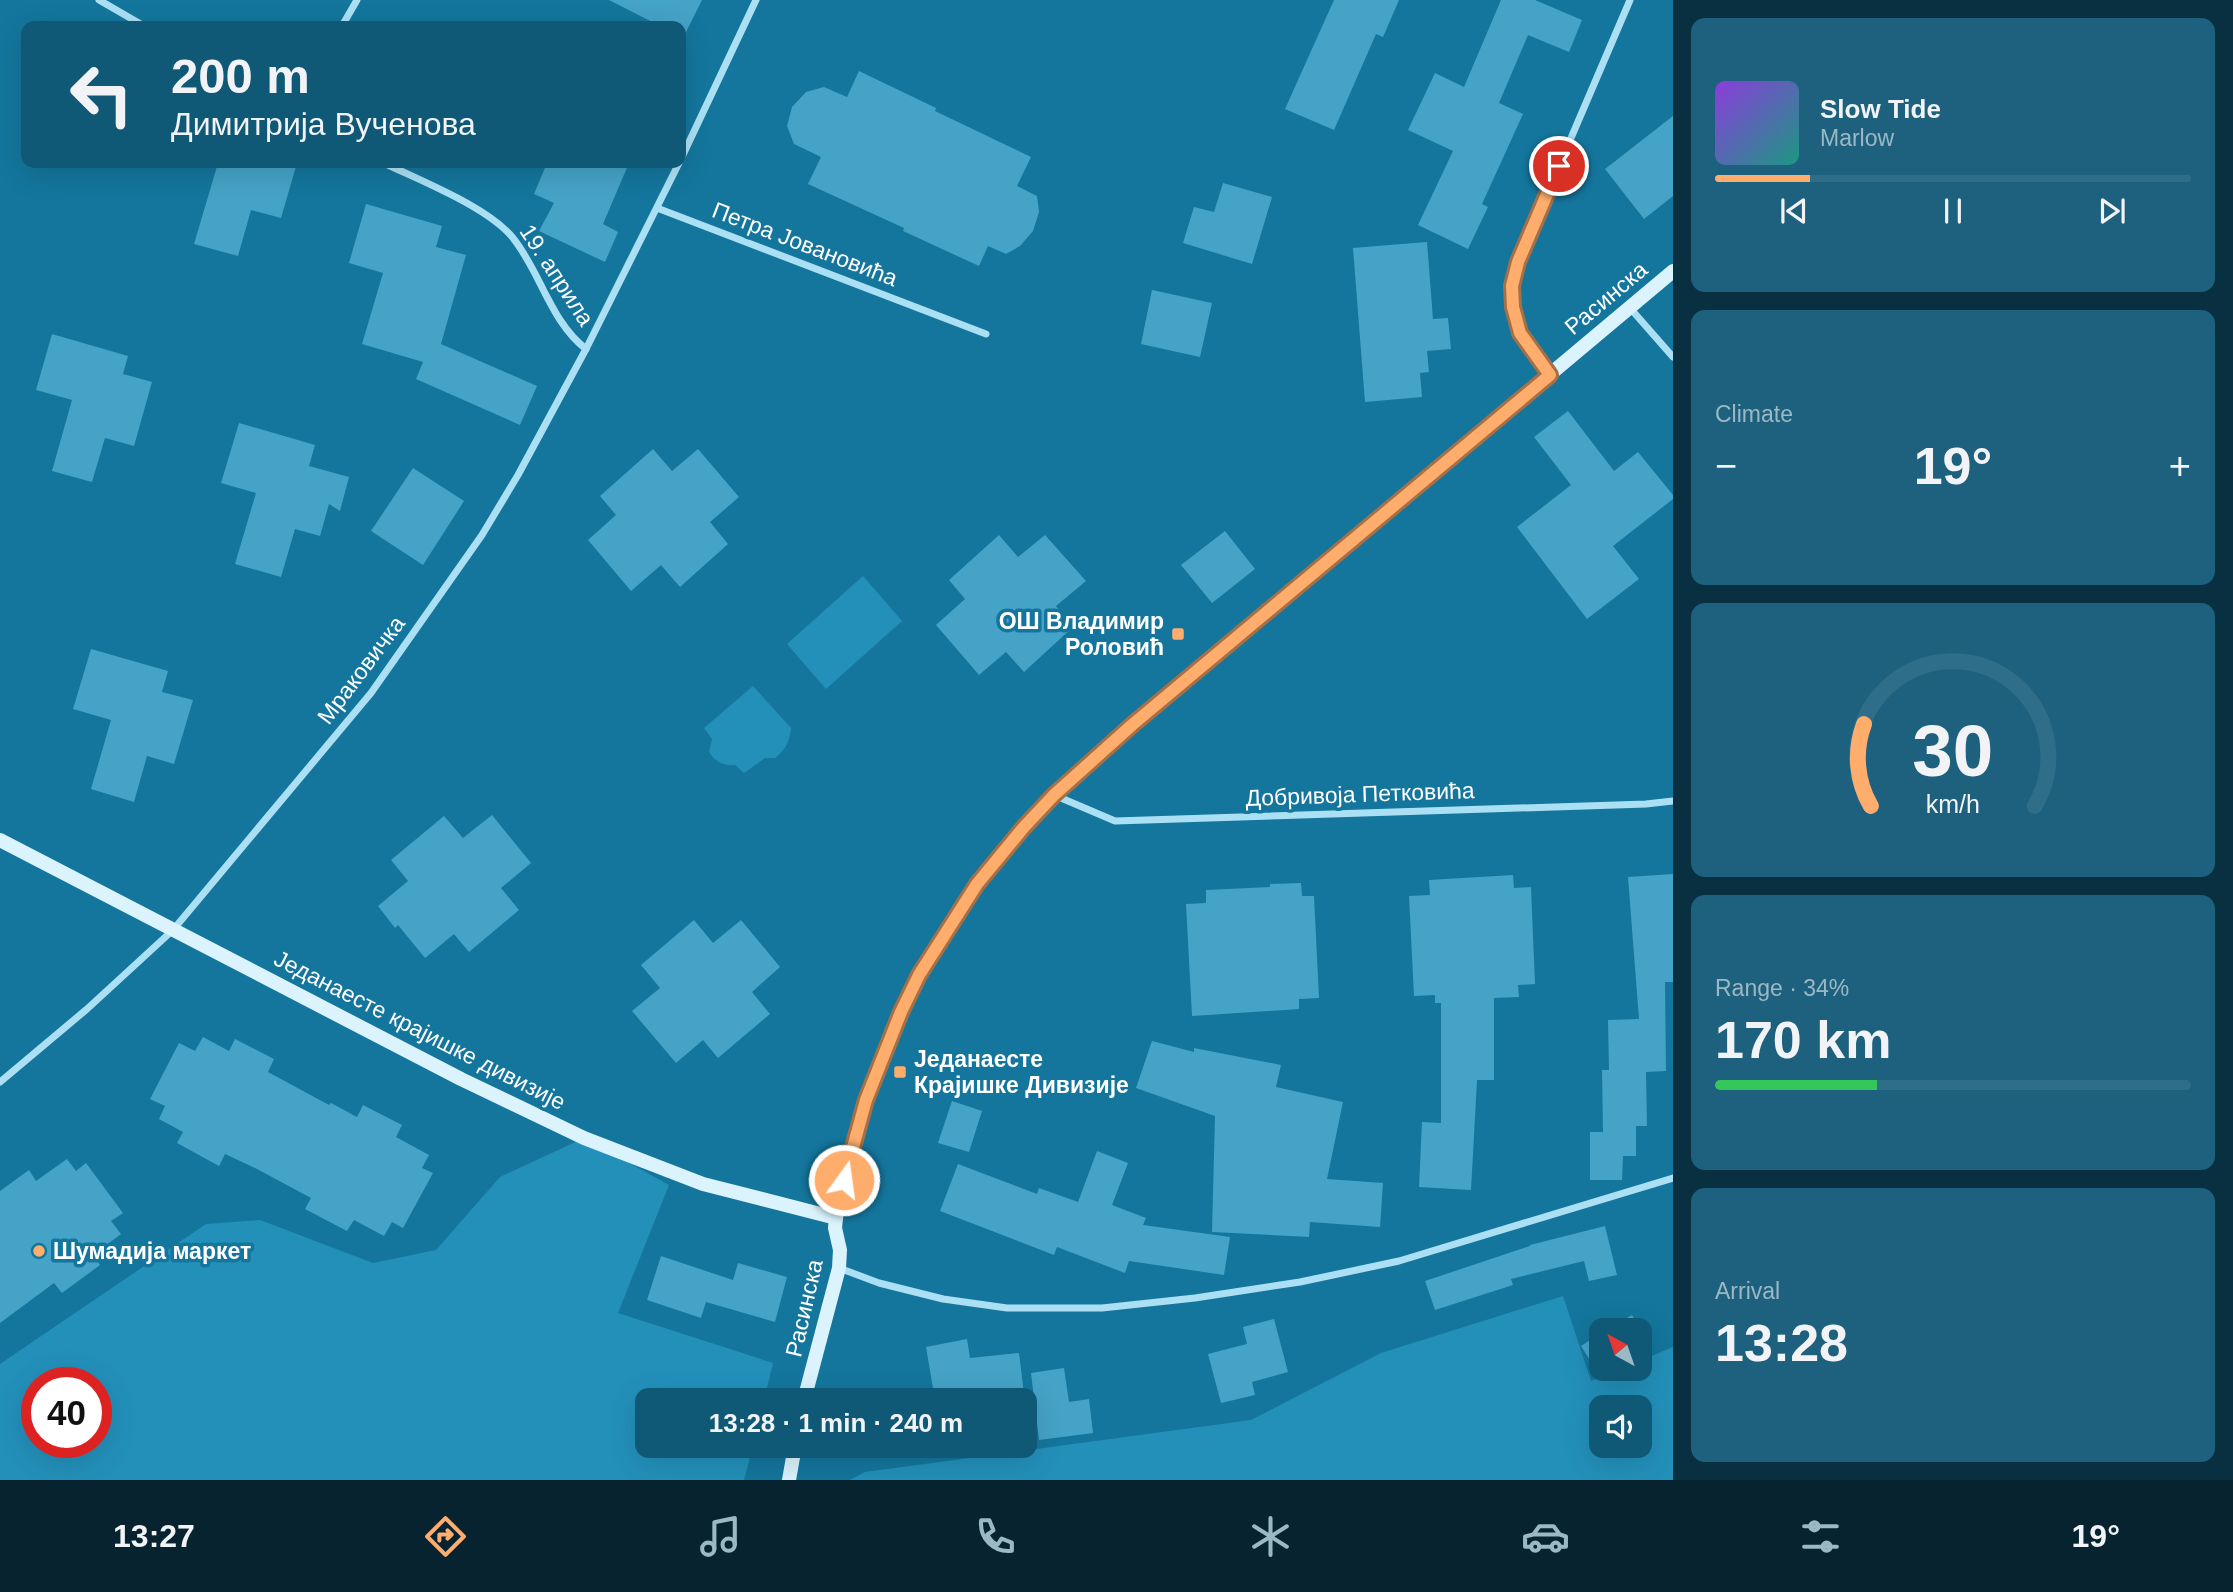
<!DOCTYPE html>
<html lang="en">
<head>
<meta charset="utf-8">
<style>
  :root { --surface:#0f5876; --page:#1d617e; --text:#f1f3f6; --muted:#9bb8c5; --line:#2f6e88; --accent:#ffad6d }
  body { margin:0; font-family:Arial,sans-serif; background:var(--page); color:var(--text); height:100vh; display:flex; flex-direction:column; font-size:26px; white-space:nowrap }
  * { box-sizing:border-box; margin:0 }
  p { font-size:23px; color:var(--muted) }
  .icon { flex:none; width:38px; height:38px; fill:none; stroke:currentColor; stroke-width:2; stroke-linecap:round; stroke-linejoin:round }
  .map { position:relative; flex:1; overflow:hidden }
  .side { display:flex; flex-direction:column; gap:18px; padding:18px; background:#083041; width:560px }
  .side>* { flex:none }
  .guide { position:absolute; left:21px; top:21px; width:665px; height:147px; border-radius:14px; box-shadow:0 7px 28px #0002; background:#0f5876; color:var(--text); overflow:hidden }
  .needle { width:46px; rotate:320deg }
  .fabs { position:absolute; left:1589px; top:1318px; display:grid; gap:14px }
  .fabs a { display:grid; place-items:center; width:63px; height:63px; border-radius:14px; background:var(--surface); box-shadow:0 7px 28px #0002; font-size:35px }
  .speed { position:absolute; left:21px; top:1367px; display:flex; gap:14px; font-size:35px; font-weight:700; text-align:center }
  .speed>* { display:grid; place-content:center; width:91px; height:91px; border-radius:50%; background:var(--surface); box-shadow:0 7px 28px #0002; line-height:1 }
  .speed .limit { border:10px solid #d22; background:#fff; color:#111 }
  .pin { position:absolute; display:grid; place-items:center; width:60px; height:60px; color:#fff; margin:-30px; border:4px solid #fff; border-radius:50%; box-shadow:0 2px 7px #0007 }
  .me { position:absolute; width:77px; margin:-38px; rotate:14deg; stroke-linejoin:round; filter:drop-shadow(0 0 5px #0008) }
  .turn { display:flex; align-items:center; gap:24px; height:147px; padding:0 35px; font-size:32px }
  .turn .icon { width:91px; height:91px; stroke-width:2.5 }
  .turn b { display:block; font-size:49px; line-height:60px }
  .big { font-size:52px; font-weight:600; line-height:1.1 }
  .side .tile { flex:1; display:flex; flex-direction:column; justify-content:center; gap:10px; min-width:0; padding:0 24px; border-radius:14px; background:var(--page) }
  .side .dial { align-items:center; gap:0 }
  .dial svg { height:182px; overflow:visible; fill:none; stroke:var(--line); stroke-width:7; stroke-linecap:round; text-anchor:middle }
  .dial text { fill:var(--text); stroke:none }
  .song { display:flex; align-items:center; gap:21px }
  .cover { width:84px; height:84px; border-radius:10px; background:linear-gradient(135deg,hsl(270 70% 55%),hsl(170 70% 35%)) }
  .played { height:7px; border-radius:4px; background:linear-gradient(90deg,var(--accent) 20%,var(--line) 20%) }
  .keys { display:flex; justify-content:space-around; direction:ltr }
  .heat { display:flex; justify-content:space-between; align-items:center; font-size:38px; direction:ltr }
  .charge { height:10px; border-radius:5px; background:linear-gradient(90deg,#34c759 34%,var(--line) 0) }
  .trip { position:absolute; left:635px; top:1388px; width:402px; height:70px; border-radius:14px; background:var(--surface); box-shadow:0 7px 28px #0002; font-weight:600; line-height:70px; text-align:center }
  .tab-bar { display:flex; height:112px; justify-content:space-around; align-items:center; background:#06232f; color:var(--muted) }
  .tab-bar .icon { width:49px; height:49px }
  .tab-bar .current { color:var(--accent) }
  .tab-bar b { font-size:32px; color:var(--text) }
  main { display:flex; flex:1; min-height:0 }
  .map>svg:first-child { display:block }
  .green { fill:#2390ba; fill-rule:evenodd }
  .building { fill:#45a3c7 }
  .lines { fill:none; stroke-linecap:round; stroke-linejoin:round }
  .street { stroke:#abe0f4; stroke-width:7 }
  .secondary { stroke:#daf3fd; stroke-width:14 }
  .route-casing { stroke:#a67047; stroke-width:18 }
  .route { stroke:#ffad6d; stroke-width:12 }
  .poi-dot { fill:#ffad6d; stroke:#14769d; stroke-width:2.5 }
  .labels { text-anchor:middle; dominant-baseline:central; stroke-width:7; stroke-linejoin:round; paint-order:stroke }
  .street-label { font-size:23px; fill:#fff; stroke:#14769d }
  .poi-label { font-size:23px; font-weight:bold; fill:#fff; stroke:#14769d; text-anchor:start }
</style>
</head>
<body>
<main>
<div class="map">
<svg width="1673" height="1480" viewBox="0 0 1673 1480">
  <rect width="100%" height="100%" fill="#14769d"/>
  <g class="green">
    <path d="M863 576 902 621 826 689 787 644Z"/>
    <path d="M753 686 791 728C789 743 786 749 775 758H765L744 773 735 765C724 766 715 762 709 752L712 739 704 728Z"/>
    <path d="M584 1138 669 1185 618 1313 773 1363 764 1400H648V1446H753L744 1480H0V1364L206 1224 260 1220 373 1263 436 1250 500 1177ZM37 1382H96V1442H37Z"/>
    <path d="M1563 1296 1591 1381 1621 1369 1640 1368V1361L1673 1347V1480H850L865 1472 1251 1420 1381 1353ZM1601 1407H1640V1446H1601Z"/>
  </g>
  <g class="building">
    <path d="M609 0H702L683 38 681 37V26H660Z"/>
    <path d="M1334 0H1399L1383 37 1376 34 1334 130 1285 109Z"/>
    <path d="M1501 0H1535L1582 20 1569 52 1528 35 1499 103 1523 114 1482 204 1488 207 1468 249 1418 225 1453 151 1408 130 1435 73 1464 87Z"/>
    <path d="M859 71 936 108 935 111 1031 157 1017 186 1037 196 1039 212 1033 231 1020 246 1006 254 988 246 979 266 903 231 904 228 808 184 821 157 794 144 787 126 792 107 806 92 824 87 847 97Z"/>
    <path d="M1673 116V196L1644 219 1605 169Z"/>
    <path d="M218 163H297L281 218 251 210 238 256 194 244Z"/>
    <path d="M547 163H629L603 224 618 232 605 262 539 231 554 203 534 194Z"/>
    <path d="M1223 183 1272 197 1252 264 1183 243 1194 207 1214 212Z"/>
    <path d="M366 204 442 226 436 247 466 255 441 344 537 386 520 425 416 379 423 362 362 344 383 273 349 263Z"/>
    <path d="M1427 242 1433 319 1448 318 1451 349 1427 351 1429 372 1420 373 1422 397 1365 402 1353 248Z"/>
    <path d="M1152 290 1212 303 1200 357 1141 344Z"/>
    <path d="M52 334 128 356 123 374 152 382 134 446 105 438 92 482 52 471 72 400 36 390Z"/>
    <path d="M1568 411 1614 471 1638 452 1673 495V499L1613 546 1639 579 1587 619 1517 527 1571 485 1534 437Z"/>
    <path d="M239 423 315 445 309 466 349 477 340 511 329 504 320 536 295 529 281 577 235 564 256 493 221 483Z"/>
    <path d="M653 449 672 471 698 449 739 497 710 522 728 544 680 587 661 565 631 591 588 540 616 515 600 496Z"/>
    <path d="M413 468 464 501 423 565 371 531Z"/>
    <path d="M1225 531 1255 569 1212 603 1181 565Z"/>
    <path d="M999 535 1018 557 1045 535 1086 581 1056 606 1073 627 1024 672 1006 652 979 675 936 625 965 599 949 580Z"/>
    <path d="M91 649 168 671 162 692 193 700 174 764 147 756 134 802 91 789 111 720 73 709Z"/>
    <path d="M492 815 531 863 501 888 519 910 469 952 454 934 425 958 398 925 395 928 378 906 408 881 391 860 444 816 463 838Z"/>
    <path d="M1673 874V982H1665L1666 1071 1646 1072 1647 1126H1636V1156H1623L1622 1180H1590V1132H1603L1602 1070H1609L1608 1020 1639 1019 1628 877Z"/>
    <path d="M1513 875 1514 888 1531 887 1535 984 1518 985 1519 997 1494 998V1080H1477L1471 1190 1419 1187 1422 1122 1441 1123V1003H1435V995L1414 996 1409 896 1430 895 1429 880Z"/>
    <path d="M1301 883 1302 896H1314L1319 998 1299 999V1009L1192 1016 1186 904 1206 903V890L1270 887V884Z"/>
    <path d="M694 920 713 943 741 920 780 967 752 992 770 1014 718 1058 703 1040 676 1063 632 1011 660 988 641 965Z"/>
    <path d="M203 1037 229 1051 235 1039 274 1059 268 1072 329 1105 331 1103 357 1117 363 1105 402 1125 396 1137 429 1155 422 1168 433 1173 403 1228 392 1222 384 1236 354 1220 347 1231 305 1209 311 1198 257 1169 225 1154 219 1166 177 1143 183 1132 159 1119 165 1106 150 1099 179 1043 195 1051Z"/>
    <path d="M1152 1041 1194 1052V1048L1281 1065 1276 1087 1343 1102 1327 1179 1383 1183 1380 1227 1310 1222 1309 1237 1212 1232 1215 1116 1136 1088Z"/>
    <path d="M952 1101 982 1111 969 1152 938 1143Z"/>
    <path d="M1097 1151 1128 1163 1112 1205 1146 1218 1143 1225 1230 1237 1224 1275 1129 1261 1125 1273 1057 1247 1054 1255 940 1211 958 1164 1037 1194 1039 1188 1078 1202Z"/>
    <path d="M67 1159 76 1171 86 1163 123 1213 111 1221 121 1234 93 1255 100 1265 62 1293 54 1283 0 1323V1191L29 1170 36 1181Z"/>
    <path d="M1605 1226 1617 1275 1589 1281 1584 1261 1511 1279 1513 1285 1435 1310 1425 1281 1530 1246V1245Z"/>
    <path d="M661 1256 733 1280 738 1263 787 1277 775 1322 706 1302 701 1318 647 1300Z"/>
    <path d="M1632 1315 1646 1339 1640 1343V1330H1607Z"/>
    <path d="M1274 1319 1288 1372 1252 1382 1255 1395 1221 1403 1208 1354 1247 1344 1243 1327Z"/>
    <path d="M1601 1333V1367L1596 1370 1581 1346Z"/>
    <path d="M967 1339 970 1358 1019 1353 1024 1394 995 1397 994 1395 961 1400H935L926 1347Z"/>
    <path d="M1064 1368 1069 1402 1089 1399 1093 1433 1039 1440 1031 1373Z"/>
  </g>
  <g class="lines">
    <g class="street">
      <path d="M99 0 144 26"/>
      <path d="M342 26 357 0"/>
      <path d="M681 159 756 0"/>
      <path d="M384 163C421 181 488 207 513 238 541 273 550 321 586 349"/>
      <path d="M657 208 986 334"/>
      <path d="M1630 308 1673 357"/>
      <path d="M1550 374C1518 333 1506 315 1518 262L1630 0"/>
      <path d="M1054 795 1115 821 1646 804 1673 801"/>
      <path d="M0 1082 87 1009 173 930 371 693 482 535 518 475 586 349 679 163"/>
      <path d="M839 1268 879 1283 943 1299 1007 1308H1102L1195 1298 1300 1282 1399 1261 1673 1178"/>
    </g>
    <g class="secondary">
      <path d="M0 840 461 1079 584 1138 703 1184 836 1218"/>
      <path d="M804 1400 839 1268 840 1250 835 1228 836 1218 848 1161 866 1100 898 1020 919 975 977 884 1024 827 1054 795 1132 725 1673 271"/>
      <path d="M789 1480 795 1446"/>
    </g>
  </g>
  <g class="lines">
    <defs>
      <path id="route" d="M844 1180 866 1100 901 1012 919 975 977 884 1024 827 1054 795 1132 725 1550 375 1520 333 1513 307 1512 286 1518 262 1559 166"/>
    </defs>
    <use href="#route" class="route-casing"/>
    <use href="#route" class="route"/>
  </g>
  <g class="poi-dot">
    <rect x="1171" y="627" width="14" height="14" rx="3.5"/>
    <rect x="893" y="1065" width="14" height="14" rx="3.5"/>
    <circle cx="39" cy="1251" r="7"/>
  </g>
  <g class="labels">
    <g class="street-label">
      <text transform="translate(805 244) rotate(21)">Петра Јовановића</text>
      <text transform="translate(557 275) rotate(57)">19. априла</text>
      <text transform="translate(1606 298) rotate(-40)">Расинска</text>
      <text transform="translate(361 670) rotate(-53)">Мраковичка</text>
      <text transform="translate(1360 794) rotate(-2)">Добривоја Петковића</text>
      <text transform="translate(420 1030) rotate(27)">Једанаесте крајишке дивизије</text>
      <text transform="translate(804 1308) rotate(-77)">Расинска</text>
    </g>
    <g class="poi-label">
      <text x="1164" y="621" text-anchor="end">ОШ Владимир<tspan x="1164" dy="26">Роловић</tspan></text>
      <text x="914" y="1059">Једанаесте<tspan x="914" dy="26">Крајишке Дивизије</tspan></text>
      <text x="53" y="1251">Шумадија маркет</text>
    </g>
  </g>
</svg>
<div class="fabs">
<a><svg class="needle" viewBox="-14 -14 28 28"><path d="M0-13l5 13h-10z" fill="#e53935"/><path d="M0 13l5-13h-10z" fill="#9bb8c5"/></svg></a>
<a><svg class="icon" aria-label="sound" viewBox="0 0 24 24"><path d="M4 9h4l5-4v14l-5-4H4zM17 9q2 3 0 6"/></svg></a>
</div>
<div class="speed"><div class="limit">40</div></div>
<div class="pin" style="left:1559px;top:166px;background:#d93025"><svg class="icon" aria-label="arrive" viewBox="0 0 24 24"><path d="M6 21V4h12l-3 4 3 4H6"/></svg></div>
<svg class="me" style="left:844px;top:1180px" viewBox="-20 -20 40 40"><circle r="17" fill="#ffad6d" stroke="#fff" stroke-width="3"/><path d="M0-11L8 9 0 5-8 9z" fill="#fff"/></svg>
<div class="trip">13:28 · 1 min · 240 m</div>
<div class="guide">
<div class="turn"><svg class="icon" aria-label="left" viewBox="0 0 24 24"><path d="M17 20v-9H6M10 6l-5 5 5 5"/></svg><div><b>200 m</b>Димитрија Вученова</div></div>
</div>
</div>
<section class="side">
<div class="tile">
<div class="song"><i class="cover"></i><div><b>Slow Tide</b><p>Marlow</p></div></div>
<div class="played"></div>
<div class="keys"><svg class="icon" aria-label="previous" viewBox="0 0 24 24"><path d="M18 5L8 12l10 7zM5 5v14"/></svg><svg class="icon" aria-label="pause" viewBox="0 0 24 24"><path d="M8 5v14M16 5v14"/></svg><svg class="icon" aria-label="next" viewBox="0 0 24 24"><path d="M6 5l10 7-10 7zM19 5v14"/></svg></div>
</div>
<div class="tile"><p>Climate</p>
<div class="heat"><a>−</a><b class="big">19°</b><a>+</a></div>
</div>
<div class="tile dial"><svg viewBox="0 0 100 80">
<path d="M14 69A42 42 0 1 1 86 69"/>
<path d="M14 69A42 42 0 0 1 11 33" stroke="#ffad6d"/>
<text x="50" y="56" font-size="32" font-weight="700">30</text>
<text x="50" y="72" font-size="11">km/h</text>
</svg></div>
<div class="tile"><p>Range · 34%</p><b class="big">170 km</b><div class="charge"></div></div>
<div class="tile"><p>Arrival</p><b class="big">13:28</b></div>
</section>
</main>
<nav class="tab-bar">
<b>13:27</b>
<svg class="icon current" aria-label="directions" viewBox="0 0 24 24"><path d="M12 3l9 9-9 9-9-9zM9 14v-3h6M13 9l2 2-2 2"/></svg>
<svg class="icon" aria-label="music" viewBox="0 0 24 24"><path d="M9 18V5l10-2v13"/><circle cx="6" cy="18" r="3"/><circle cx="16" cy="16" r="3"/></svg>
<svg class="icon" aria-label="phone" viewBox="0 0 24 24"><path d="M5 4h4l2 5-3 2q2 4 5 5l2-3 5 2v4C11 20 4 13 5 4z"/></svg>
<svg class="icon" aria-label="climate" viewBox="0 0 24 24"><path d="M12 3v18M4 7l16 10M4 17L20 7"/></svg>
<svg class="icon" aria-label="car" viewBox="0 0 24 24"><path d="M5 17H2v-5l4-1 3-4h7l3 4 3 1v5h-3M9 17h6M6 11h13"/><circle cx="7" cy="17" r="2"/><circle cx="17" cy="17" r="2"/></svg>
<svg class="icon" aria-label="filters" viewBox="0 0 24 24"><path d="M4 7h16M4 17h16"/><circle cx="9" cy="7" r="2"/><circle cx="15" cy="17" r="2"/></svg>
<b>19°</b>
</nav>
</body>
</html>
